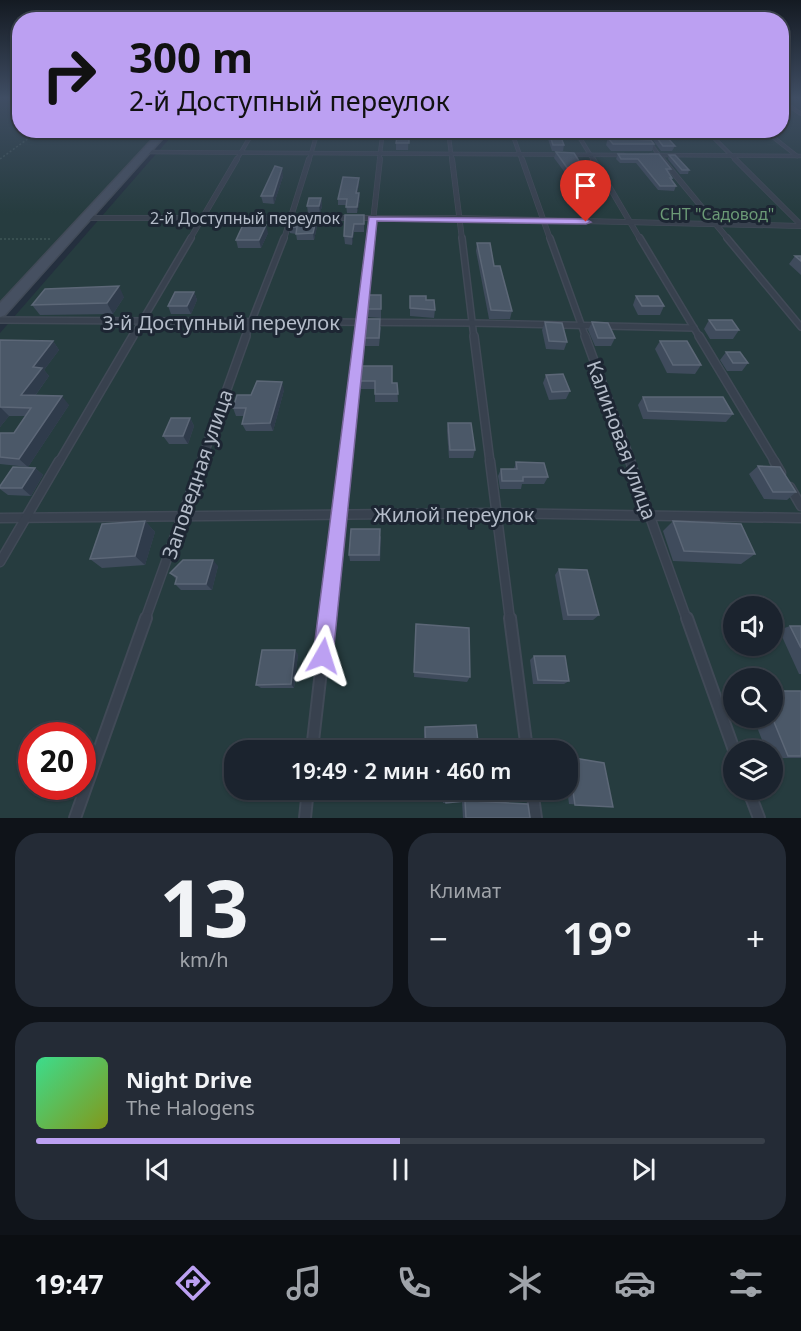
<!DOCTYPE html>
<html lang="ru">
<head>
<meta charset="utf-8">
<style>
  :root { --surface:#1b232e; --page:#242b36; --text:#f1f3f6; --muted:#a0a4aa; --line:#39404a; --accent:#bca0f2 }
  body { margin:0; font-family:"Noto Sans",sans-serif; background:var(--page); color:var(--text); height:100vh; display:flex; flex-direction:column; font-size:22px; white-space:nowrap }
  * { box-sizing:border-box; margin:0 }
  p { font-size:20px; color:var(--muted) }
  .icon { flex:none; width:33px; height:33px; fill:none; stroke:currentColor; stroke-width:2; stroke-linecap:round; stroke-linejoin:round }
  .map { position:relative; height:818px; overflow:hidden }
  .drawer { display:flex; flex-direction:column; gap:15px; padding:15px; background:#0f1319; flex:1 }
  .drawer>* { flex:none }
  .top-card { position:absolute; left:12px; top:12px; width:777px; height:126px; border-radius:24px; box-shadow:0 2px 4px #0004,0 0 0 2px var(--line); background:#bca0f2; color:#111; overflow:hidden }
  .buttons { position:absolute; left:723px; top:596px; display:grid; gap:12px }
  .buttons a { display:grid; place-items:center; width:60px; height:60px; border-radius:50%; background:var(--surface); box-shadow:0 2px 4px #0004,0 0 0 2px var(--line); font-size:30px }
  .speed { position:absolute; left:18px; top:722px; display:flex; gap:12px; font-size:30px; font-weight:700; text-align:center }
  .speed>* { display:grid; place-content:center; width:78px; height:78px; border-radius:50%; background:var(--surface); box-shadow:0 2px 4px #0004,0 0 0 2px var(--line); line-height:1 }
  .speed .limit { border:9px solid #d22; background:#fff; color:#111 }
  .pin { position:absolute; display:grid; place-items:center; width:51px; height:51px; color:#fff; margin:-62px -26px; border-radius:50% 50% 50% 0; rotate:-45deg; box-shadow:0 0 6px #0007 }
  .pin .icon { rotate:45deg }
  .me { position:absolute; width:66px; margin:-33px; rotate:6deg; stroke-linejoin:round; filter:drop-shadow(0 0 4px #0008) }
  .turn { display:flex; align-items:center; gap:21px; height:126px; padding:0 18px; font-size:27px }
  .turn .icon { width:78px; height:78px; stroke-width:2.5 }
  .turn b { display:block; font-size:42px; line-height:51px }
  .big { font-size:45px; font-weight:600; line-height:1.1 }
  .drawer .card { flex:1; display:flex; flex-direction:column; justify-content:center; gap:9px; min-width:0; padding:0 21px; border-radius:24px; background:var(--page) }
  .drawer .dial { align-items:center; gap:0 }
  .dial b { font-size:78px; line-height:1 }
  .song { display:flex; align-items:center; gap:18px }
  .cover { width:72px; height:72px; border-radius:9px; background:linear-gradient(135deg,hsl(150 70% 55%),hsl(70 70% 35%)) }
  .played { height:6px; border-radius:3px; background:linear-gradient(90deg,var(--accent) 50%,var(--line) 50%) }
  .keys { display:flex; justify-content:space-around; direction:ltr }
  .heat { display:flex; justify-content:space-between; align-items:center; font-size:33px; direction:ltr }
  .drawer .tiles { flex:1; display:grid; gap:15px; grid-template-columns:1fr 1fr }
  .card:last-child { grid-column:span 2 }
  .trip { position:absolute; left:224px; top:740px; width:354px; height:60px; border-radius:24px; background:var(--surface); box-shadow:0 2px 4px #0004,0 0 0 2px var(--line); font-weight:600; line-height:60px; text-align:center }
  .dock { display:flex; height:96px; justify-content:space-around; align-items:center; background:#0b0e12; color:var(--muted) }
  .dock .icon { width:42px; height:42px }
  .dock .active { color:var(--accent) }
  .dock b { font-size:27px; color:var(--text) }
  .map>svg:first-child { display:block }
  .green { fill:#263c3f; fill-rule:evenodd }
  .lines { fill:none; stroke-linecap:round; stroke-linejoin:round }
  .lane-far5-casing { stroke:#414a57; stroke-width:4.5 }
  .lane-far4-casing { stroke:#414a57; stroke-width:6 }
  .lane-far3-casing { stroke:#414a57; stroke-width:8 }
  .lane-far2-casing { stroke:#414a57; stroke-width:10 }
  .lane-far1-casing { stroke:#414a57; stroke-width:11 }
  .lane-casing { stroke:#414a57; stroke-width:14 }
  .secondary-casing { stroke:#414a57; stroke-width:3 }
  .path { stroke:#3f5557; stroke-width:1.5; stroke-dasharray:2 2; stroke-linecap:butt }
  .lane-far5 { stroke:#38414e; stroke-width:3 }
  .lane-far4 { stroke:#38414e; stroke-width:4.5 }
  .lane-far3 { stroke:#38414e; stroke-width:5 }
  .lane-far2 { stroke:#38414e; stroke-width:7 }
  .lane-far1 { stroke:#38414e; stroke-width:8 }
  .lane { stroke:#38414e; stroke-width:10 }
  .secondary { fill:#465061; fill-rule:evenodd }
  .wall { fill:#3f4b5c }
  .shaded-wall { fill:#2f3b4b }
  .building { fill:#4b5868; stroke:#5c6777; stroke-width:1.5 }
  .route { fill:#bca0f2; stroke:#7a689d; stroke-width:1.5 }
  .labels { text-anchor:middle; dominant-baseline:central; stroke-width:6; stroke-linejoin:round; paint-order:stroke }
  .far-park-label { font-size:16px; fill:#6b9a76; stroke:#1d2633 }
  .far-street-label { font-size:16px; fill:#b4bcc9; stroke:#1d2633 }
  .street-label { font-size:20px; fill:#b4bcc9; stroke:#1d2633 }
</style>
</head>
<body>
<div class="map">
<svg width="801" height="818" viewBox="0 0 801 818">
  <rect width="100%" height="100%" fill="#242f3e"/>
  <g class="green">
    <path d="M0 98H19L20 130 164 131 0 312Z"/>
    <path d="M782 98H801V818H0V333L176 131 782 130ZM734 606H772V645H734ZM734 678H772V717H734ZM32 735H82V786H32ZM234 750H567V789H234ZM734 750H772V789H734Z"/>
  </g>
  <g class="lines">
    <defs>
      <g id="lane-far5">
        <path d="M782 101 801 114"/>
        <path d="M448 130 452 161"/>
        <path d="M511 130 522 161"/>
        <path d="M575 130 594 161"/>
        <path d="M641 130 663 161"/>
        <path d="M706 130 737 161"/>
        <path d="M764 130 797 156"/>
        <path d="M146 152 624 155"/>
        <path d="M651 155 801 156"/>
        <path d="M236 161 254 130"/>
        <path d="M309 161 318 130"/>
        <path d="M379 161 383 130"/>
      </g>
      <g id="lane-far4">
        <path d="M452 159 462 239"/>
        <path d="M522 159 550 239"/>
        <path d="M593 159 640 239"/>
        <path d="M662 159 728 239"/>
        <path d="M735 159 801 225"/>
        <path d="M86 218H295"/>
        <path d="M309 218H459L801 226"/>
        <path d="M190 239 237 159"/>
        <path d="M284 239 309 159"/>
        <path d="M371 239 380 159"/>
      </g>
      <g id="lane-far3">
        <path d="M462 238 474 338"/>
        <path d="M550 238 586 338"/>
        <path d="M640 238 700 338"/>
        <path d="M727 238 801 327"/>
        <path d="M0 320 472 323 694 328"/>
        <path d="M132 338 191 238"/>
        <path d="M245 338 284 238"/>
        <path d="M359 338 371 238"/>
      </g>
      <g id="lane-far2">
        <path d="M474 336 490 462"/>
        <path d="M585 336 631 462"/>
        <path d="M699 336 775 462"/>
        <path d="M59 462 133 336"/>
        <path d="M201 462 246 336"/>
        <path d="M345 462 359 336"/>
      </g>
      <g id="lane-far1">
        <path d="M490 461 510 620"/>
        <path d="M630 461 687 620"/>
        <path d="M774 461 781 473"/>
        <path d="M790 487 801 506"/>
        <path d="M0 518 497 513 801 518"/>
        <path d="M0 562 59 461"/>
        <path d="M145 620 202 461"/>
        <path d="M327 620 345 461"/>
      </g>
      <g id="lane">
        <path d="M510 618 527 750"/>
        <path d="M687 618 734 750"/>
        <path d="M312 750 327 618"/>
        <path d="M532 789 536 818"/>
        <path d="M748 789 759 818"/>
        <path d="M75 818 146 618"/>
        <path d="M305 818 308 789"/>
      </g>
      <path id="secondary" d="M161 130H170L5 315 0 317V303Z"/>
    </defs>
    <use href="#lane-far5" class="lane-far5-casing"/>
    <use href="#lane-far4" class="lane-far4-casing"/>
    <use href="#lane-far3" class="lane-far3-casing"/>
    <use href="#lane-far2" class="lane-far2-casing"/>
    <use href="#lane-far1" class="lane-far1-casing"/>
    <use href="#lane" class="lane-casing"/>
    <use href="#secondary" class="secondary-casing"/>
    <g class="path">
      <path d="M0 159 40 130"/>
      <path d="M0 239H51"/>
    </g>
    <use href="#lane-far5" class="lane-far5"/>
    <use href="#lane-far4" class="lane-far4"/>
    <use href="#lane-far3" class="lane-far3"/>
    <use href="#lane-far2" class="lane-far2"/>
    <use href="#lane-far1" class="lane-far1"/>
    <use href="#lane" class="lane"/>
    <use href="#secondary" class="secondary"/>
  </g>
  <g class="wall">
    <path d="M545 130H558L564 145 563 151H552Z"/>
    <path d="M409 131 408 150H396V143Z"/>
    <path d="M654 134 675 146 672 151H661L652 139Z"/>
    <path d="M608 138 654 144 652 151H611L606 145Z"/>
    <path d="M556 152 586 172 584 178H569L554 158Z"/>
    <path d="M618 154H659L671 169 669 173 672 178 671 181 676 186 674 191 658 190 636 163H620L616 159Z"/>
    <path d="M669 155 689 170 688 174H680L668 159Z"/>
    <path d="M283 176 274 204 263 203 261 196Z"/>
    <path d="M359 184 357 193H359L360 199 357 213H347L346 205H338V199Z"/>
    <path d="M321 198 322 206 320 213H308L307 206Z"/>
    <path d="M364 215V232H354L352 245 345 244 344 236Z"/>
    <path d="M318 222 314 240H297L296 234 290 233 289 227Z"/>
    <path d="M268 233 261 248H238L236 240Z"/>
    <path d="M477 243 494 266 512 311 510 319H489L476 251Z"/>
    <path d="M795 256H801V275L789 264Z"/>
    <path d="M194 292 197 300 191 314H171L168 306Z"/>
    <path d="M381 295V318L366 317V309Z"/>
    <path d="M410 296 426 300 435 310 434 318 410 316Z"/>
    <path d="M636 296 664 306 660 315H638L633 305Z"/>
    <path d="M124 297 113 314 40 315 32 305Z"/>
    <path d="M709 320 739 330 733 339H710L704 329Z"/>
    <path d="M545 322 567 342 564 350 546 349 542 330Z"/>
    <path d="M592 322 615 338 611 346H595L588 330Z"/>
    <path d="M381 327 379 346H364L363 338Z"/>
    <path d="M0 340 53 341 59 350 44 370 49 376 35 396 69 405 28 467 0 464V433H14L26 416H9L0 427Z"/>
    <path d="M660 341 701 365 695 374 667 373 655 349Z"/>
    <path d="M726 352 748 363 742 371H727L720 360Z"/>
    <path d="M361 366 392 383H397L398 402H375V389H361L360 381Z"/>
    <path d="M546 375 570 391 566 399 549 400 543 383Z"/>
    <path d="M284 390 273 431H246L242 424 244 416H236L233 408Z"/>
    <path d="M643 397 733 414 726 422 643 419 638 405Z"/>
    <path d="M190 418 194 426 188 444H169L163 436Z"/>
    <path d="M448 423 475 450 473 458H449L447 431Z"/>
    <path d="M516 462 548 477 544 484H522L521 489H500L498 476 501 469H514Z"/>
    <path d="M758 466 796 492 787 500 764 499 749 474Z"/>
    <path d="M35 468 43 475 31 496 8 495 0 489V486Z"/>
    <path d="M145 521 155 532 145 565 102 568 90 559Z"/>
    <path d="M673 521 755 554 741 564 673 561 663 531Z"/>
    <path d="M381 536 380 561H350L349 555Z"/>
    <path d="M218 566 212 590H181L175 584 176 579 170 573Z"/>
    <path d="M559 569 599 615 593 620H563L555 575Z"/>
    <path d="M790 626H801V674H799L779 630Z"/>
    <path d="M416 631 470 677 467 682 414 677Z"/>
    <path d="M298 654 294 688H261L256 685Z"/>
    <path d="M534 656 569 681 564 684H533L530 660Z"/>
    <path d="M801 691V758H772V750H766L753 717H772Z"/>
    <path d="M425 727 479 750H424V730Z"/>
    <path d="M567 757H568L613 807 569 804 567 789Z"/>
    <path d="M442 789H470L472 801 530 818H463L462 802 443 803Z"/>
  </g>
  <g class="shaded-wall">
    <path d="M282 168 283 176 274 204 273 196Z"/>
    <path d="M359 178V184L356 199V193Z"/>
    <path d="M359 193 360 199 357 213V207Z"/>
    <path d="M321 198 322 206 320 213 319 206Z"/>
    <path d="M317 216 318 222 314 240 313 233Z"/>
    <path d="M354 224V232L352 245V237Z"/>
    <path d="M266 225 268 233 261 248 259 240Z"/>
    <path d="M119 286 124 297 113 314 107 303Z"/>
    <path d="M194 292 197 300 191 314 187 306Z"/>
    <path d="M53 341 59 350 44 370 49 376 29 404 21 395 33 367Z"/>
    <path d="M282 382 284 390 273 431 270 423Z"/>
    <path d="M62 396 69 405 28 467 19 459Z"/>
    <path d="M0 407 9 416 0 427Z"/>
    <path d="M190 418 194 426 188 444 183 436Z"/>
    <path d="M35 468 43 475 31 496 22 488Z"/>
    <path d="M145 521 155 532 145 565 135 556Z"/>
    <path d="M213 560 218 566 212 590 206 584Z"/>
    <path d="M295 650 298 654 294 688 291 684Z"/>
  </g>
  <g class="building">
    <path d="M548 130H558L564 145H553Z"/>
    <path d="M398 131H409V143H396Z"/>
    <path d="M654 134H664L675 146H663Z"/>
    <path d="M608 138 651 140 654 144H613Z"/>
    <path d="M556 152 574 153 586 172H570Z"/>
    <path d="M618 154H659L671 169H666L672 178H670L676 186H660L638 159H621Z"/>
    <path d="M669 155H675L689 170H682Z"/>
    <path d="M275 166 282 168 273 196H261Z"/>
    <path d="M343 177 359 178 356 193H359L357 207H346L347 199H338Z"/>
    <path d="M309 198H321L319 206H307Z"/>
    <path d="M345 215H364V224H354L352 237 344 236Z"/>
    <path d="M293 216H317L313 233 296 234 297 227H289Z"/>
    <path d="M243 225H266L259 240H236Z"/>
    <path d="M477 243H490L494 266H500L512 311 491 310Z"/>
    <path d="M795 256H801V261Z"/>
    <path d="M119 286 107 303 32 305 45 289Z"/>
    <path d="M175 292H194L187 306H168Z"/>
    <path d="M368 295H381V309H366Z"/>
    <path d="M410 296H426V300H434L435 310 410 308Z"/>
    <path d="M636 296H658L664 306H642Z"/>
    <path d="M365 319H380L379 338H363Z"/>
    <path d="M709 320H732L739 330H716Z"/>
    <path d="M545 322 562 323 567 342 549 341Z"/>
    <path d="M592 322 608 323 615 338H598Z"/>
    <path d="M0 340 53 341 33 367 42 368 21 395 62 396 19 459 0 457V433H14L31 408 0 407Z"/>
    <path d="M660 341H687L701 365H673Z"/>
    <path d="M726 352H740L748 363H733Z"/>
    <path d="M361 366H392V383H397L398 394H375V381H360Z"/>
    <path d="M563 374 570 391 552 392 546 375Z"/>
    <path d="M257 381 282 382 270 423 242 424 246 408H233L237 395H251Z"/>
    <path d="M643 397H723L733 414 648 411Z"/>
    <path d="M171 418H190L183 436H163Z"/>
    <path d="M448 423H471L475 450H450Z"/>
    <path d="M516 462 544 463 548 477H523V481H502L501 469H517Z"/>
    <path d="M758 466 780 467 796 492H773Z"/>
    <path d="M13 467 35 468 22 488H0V486Z"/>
    <path d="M145 521 135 556 90 559 102 524Z"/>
    <path d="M673 521 741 524 755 554 684 551Z"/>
    <path d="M351 529H380L379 555H349Z"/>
    <path d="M183 560H213L206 584H175L177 577 170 573Z"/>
    <path d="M559 569 587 570 599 615H568Z"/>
    <path d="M416 624 469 628 470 677 414 672Z"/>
    <path d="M790 626H801V648Z"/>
    <path d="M262 650H295L291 684 256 685Z"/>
    <path d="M534 656H565L569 681 538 680Z"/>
    <path d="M772 691H801V756H788L772 717Z"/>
    <path d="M476 725 479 750H426L425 727Z"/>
    <path d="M568 757 604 763 613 807 575 805Z"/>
    <path d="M444 789H470L472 801 528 804 530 818H466L465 801 446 803Z"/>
  </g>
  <linearGradient id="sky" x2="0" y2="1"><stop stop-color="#141a22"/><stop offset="0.46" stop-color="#3f4d63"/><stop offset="1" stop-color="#3f4d63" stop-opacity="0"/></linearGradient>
  <rect width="801" height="213" fill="url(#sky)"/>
  <path class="route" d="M369 217 586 219 591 222 586 224 377 221 333 656 330 663 323 666 316 663 313 656Z"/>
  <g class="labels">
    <g class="far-park-label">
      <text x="717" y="214">СНТ "Садовод"</text>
    </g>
    <g class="far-street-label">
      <text x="245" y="218">2-й Доступный переулок</text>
    </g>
    <g class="street-label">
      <text x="221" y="322">3-й Доступный переулок</text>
      <text transform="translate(622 440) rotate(70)">Калиновая улица</text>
      <text transform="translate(197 474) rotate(-71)">Заповедная улица</text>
      <text x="454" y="514">Жилой переулок</text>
    </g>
  </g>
</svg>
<div class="buttons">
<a><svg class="icon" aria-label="sound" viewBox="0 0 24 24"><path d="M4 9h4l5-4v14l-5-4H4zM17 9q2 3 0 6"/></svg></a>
<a><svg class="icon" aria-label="search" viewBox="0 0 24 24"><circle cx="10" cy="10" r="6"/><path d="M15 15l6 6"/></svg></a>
<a><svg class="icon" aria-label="layers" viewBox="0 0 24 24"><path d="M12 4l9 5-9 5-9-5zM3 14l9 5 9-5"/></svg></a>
</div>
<div class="speed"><div class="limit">20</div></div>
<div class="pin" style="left:586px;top:222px;background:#d93025"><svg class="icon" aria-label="arrive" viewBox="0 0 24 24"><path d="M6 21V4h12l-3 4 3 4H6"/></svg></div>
<svg class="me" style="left:323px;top:656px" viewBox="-20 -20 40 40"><path d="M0-17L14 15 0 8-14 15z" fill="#bca0f2" stroke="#fff" stroke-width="4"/></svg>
<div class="trip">19:49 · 2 мин · 460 m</div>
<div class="top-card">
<div class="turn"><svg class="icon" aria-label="right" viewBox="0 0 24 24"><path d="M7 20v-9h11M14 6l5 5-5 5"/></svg><div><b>300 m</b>2-й Доступный переулок</div></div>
</div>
</div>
<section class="drawer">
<div class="tiles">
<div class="card dial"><b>13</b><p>km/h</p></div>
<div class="card"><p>Климат</p>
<div class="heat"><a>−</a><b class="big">19°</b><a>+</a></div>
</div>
<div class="card">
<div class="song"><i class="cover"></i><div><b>Night Drive</b><p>The Halogens</p></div></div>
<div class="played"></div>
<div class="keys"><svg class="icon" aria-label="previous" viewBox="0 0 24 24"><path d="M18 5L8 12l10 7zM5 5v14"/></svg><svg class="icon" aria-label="pause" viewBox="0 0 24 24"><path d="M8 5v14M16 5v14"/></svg><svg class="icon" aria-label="next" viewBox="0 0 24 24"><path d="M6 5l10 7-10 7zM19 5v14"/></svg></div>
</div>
</div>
</section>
<nav class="dock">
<b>19:47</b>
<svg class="icon active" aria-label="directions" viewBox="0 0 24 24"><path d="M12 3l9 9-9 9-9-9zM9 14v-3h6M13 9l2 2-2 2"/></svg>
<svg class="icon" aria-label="music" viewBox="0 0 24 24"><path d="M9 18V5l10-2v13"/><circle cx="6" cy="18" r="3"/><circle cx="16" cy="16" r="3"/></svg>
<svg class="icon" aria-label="phone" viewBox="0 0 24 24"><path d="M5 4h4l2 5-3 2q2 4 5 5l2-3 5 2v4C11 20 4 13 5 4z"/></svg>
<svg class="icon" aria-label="climate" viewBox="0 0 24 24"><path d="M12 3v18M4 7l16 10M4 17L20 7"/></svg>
<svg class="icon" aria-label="car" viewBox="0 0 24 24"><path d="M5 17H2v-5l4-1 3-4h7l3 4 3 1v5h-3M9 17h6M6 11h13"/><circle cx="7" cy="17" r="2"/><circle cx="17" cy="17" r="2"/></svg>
<svg class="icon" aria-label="filters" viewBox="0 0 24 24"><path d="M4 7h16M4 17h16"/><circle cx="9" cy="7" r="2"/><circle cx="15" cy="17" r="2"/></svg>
</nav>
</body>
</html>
